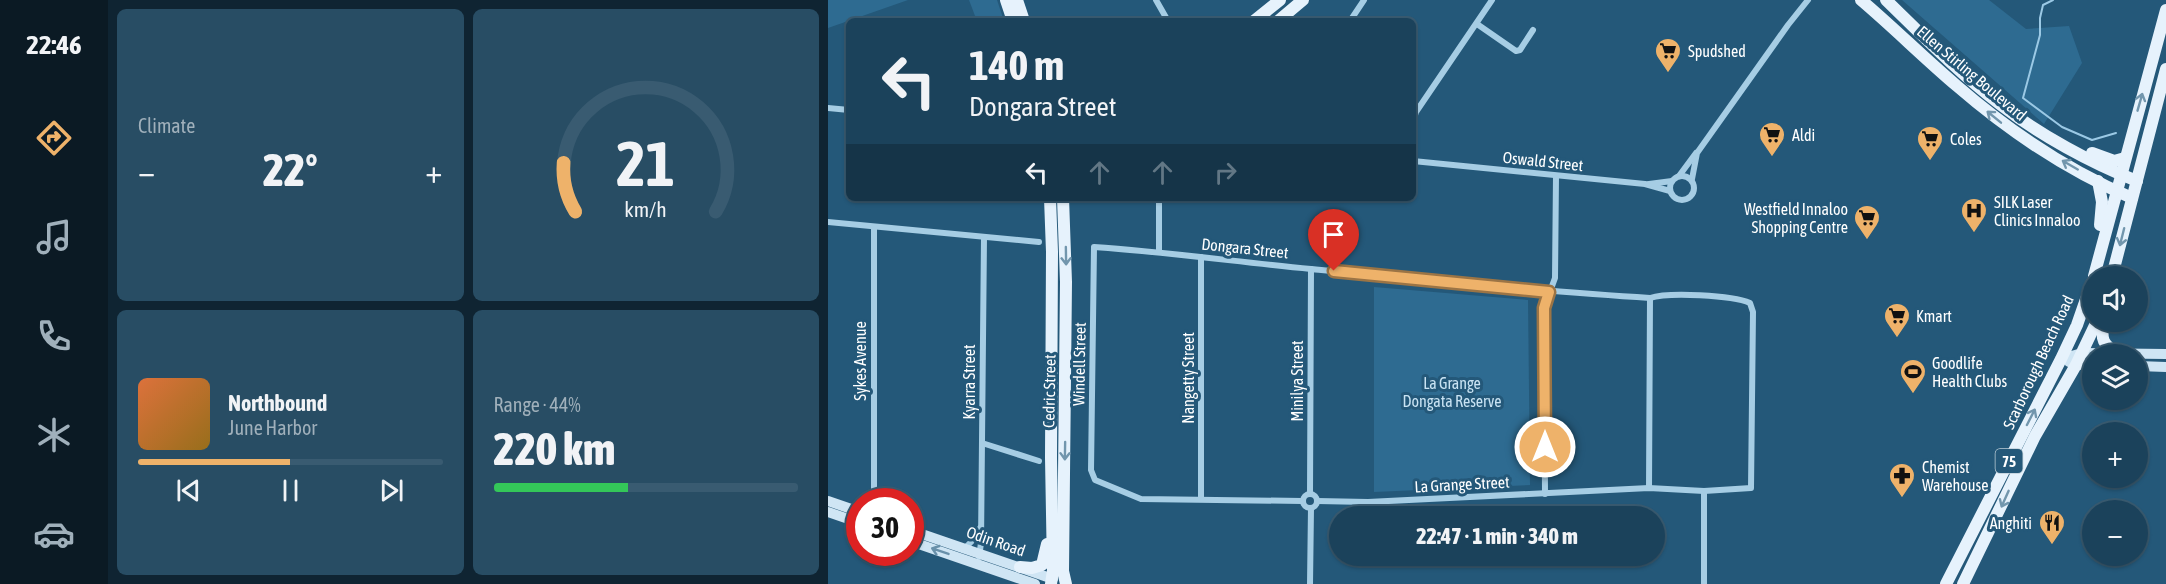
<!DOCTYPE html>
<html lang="en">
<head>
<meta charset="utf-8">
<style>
  :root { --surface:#1b425b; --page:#284d64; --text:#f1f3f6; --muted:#a0b0bb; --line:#395b71; --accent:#eeb26a }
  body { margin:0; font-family:"Asap Condensed",sans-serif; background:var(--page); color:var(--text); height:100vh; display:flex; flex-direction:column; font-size:22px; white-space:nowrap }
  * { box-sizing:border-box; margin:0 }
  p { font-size:20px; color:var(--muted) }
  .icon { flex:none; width:33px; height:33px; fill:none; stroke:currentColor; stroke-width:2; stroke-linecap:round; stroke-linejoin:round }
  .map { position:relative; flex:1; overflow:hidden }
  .drawer { display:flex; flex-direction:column; gap:9px; padding:9px; background:#0f2432; width:720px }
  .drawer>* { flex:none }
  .banner { position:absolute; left:18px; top:18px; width:570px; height:183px; border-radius:9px; box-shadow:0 2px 4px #0004,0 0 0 2px var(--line); background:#1b425b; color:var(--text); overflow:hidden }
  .fabs { position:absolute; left:1254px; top:266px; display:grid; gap:12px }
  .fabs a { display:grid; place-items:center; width:66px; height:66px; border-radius:50%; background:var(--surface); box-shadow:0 2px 4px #0004,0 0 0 2px var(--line); font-size:30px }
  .speed { position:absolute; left:18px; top:488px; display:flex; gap:12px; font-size:30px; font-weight:700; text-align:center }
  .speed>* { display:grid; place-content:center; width:78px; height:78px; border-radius:50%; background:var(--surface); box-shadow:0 2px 4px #0004,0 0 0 2px var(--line); line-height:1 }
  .speed .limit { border:9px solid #d22; background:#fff; color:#111 }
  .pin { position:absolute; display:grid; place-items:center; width:51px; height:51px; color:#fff; margin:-62px -26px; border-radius:50% 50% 50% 0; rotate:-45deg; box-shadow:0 0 6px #0007 }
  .pin .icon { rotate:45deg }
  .me { position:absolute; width:66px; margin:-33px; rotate:0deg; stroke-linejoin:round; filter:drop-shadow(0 0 4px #0008) }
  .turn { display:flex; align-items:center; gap:21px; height:126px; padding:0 24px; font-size:27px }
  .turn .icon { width:78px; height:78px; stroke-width:2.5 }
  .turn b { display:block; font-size:42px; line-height:51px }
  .lanes { display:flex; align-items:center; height:57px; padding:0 24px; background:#0003; justify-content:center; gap:30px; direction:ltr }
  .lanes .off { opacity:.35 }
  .big { font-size:45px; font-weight:800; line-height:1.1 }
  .drawer .widget { flex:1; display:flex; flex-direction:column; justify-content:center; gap:9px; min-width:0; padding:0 21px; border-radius:9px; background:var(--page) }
  .drawer .dial { align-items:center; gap:0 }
  .dial svg { height:156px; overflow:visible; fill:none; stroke:var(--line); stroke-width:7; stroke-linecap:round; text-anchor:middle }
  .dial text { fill:var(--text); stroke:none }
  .song { display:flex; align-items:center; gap:18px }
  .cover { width:72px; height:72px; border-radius:9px; background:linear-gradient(135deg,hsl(20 70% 55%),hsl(40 70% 35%)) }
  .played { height:6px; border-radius:3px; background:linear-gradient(90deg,var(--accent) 50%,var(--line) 50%) }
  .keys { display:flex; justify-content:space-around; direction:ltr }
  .heat { display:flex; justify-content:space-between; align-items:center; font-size:33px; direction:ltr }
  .charge { height:9px; border-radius:4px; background:linear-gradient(90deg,#34c759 44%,var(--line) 0) }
  .drawer .tiles { flex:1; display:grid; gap:9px; grid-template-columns:repeat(2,1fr) }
  .trip { position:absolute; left:501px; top:506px; width:336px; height:60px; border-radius:30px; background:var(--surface); box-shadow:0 2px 4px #0004,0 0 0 2px var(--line); font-weight:800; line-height:60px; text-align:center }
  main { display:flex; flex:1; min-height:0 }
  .tab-bar { display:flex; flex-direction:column; width:108px; justify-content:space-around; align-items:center; background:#0b1a24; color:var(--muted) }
  .tab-bar .icon { width:42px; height:42px }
  .tab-bar .current { color:var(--accent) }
  .tab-bar b { font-size:27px; color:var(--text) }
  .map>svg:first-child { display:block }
  .green { fill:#2e6b91 }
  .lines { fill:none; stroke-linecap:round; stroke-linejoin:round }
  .stream { stroke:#9bc9e5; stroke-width:2 }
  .street { stroke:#a6cde4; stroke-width:6 }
  .secondary { stroke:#cfe5f4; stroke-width:10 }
  .primary { stroke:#e6f2fc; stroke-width:12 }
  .oneway { stroke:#7296ad }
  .oneway2 { stroke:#6890aa }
  .route-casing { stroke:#9b7445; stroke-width:15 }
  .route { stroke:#eeb26a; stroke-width:10 }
  .labels { text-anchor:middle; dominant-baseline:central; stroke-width:6; stroke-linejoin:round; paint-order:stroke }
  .shield { fill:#245879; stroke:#bdcdd7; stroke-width:1.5 }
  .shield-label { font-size:15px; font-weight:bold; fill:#fff }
  .poi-label { font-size:16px; fill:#fff; stroke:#245879; text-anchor:start }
  .street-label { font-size:16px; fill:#fff; stroke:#245879 }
  .park-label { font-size:16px; fill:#c9e3f3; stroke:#245879 }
</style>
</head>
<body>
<main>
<nav class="tab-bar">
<b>22:46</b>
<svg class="icon current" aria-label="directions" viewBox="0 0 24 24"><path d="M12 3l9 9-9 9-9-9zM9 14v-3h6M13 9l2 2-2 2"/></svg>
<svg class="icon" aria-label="music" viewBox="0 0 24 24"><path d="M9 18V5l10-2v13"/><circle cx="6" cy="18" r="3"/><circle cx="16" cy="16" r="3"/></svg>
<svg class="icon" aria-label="phone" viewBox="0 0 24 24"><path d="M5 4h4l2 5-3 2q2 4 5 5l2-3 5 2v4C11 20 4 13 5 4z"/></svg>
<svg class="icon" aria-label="climate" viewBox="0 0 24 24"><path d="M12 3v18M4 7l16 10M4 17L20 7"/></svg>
<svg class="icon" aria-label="car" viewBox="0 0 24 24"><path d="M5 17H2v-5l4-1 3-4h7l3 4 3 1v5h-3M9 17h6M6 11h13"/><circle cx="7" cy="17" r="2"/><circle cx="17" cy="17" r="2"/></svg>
</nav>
<section class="drawer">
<div class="tiles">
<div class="widget"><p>Climate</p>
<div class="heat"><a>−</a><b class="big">22°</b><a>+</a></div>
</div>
<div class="widget dial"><svg viewBox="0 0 100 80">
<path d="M14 69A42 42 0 1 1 86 69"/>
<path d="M14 69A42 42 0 0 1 8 44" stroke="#eeb26a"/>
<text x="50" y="56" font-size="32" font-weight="700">21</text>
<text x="50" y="72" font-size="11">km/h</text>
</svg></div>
<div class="widget">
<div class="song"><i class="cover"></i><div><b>Northbound</b><p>June Harbor</p></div></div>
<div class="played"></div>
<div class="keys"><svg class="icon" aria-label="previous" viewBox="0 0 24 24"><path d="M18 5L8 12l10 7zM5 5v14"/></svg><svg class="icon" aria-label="pause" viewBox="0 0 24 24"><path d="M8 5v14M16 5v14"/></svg><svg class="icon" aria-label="next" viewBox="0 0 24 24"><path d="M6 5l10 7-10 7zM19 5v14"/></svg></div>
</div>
<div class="widget"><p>Range · 44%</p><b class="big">220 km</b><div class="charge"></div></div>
</div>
</section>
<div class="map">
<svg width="1338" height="584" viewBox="0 0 1338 584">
  <rect width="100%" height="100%" fill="#245879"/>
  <g class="green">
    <path d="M0 0H80L0 28Z"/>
    <path d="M141 0H169L176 21H149Z"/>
    <path d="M1074 0H1161L1198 29 1241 26 1254 63 1216 124Z"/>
    <path d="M546 287 700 300 702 485 546 492Z"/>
  </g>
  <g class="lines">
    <path class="stream" d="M1225 0 1215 5 1212 18V35L1195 98 1234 127 1264 140 1288 133"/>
    <g class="street">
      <path d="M328 0 340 21"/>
      <path d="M522 21 536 0"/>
      <path d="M649 24 688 51 692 50 705 30"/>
      <path d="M0 108 21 110"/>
      <path d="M585 122 588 112 664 0"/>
      <path d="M585 161 817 184 842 191"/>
      <circle cx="854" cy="188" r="12"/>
      <path d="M851 176 868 153"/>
      <path d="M864 179 869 153 960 25 980 0"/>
      <path d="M821 184 844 181"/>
      <path d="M0 222 211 242"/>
      <path d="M331 251V198"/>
      <path d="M154 443 211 461"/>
      <path d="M821 488 822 298"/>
      <path d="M482 493 483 269"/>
      <circle cx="482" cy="501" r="7"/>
      <path d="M717 494 716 308 727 278 728 176"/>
      <path d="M373 499V257"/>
      <path d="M46 501V227"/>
      <path d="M474 501 313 499 267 480 263 470 266 247C339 252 410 262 483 269 596 280 708 291 822 298 840 292 904 295 922 303L925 312 923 488 876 491 821 488 540 502 489 501"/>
      <path d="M135 550 145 540 152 528"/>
      <path d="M151 557 153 543 156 237"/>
      <path d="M482 584 483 508"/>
      <path d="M876 584V491"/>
    </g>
    <g class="secondary">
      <path d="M1233 359 1254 353 1338 354"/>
      <path d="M1241 362 1248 365H1264"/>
      <path d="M1310 366 1338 367"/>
      <path d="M0 501 32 512"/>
      <path d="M0 512 32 523"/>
      <path d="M82 530 225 579"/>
      <path d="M82 541 207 584"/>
    </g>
    <g class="primary">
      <path d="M178 0 185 21"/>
      <path d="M189 0 196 21"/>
      <path d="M1033 0C1066 28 1096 58 1129 86 1181 131 1241 171 1304 198"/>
      <path d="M1058 0C1095 36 1132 74 1173 105 1212 135 1263 163 1309 181"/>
      <path d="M426 21 452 0"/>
      <path d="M450 21 475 0"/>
      <path d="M1264 153 1286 161 1297 158"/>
      <path d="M1270 181 1274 202 1272 225"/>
      <path d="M222 198 224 252 223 458 225 570 223 584"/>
      <path d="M235 198 238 282 235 571 238 584"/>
      <path d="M1266 276 1338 10"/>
      <path d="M1284 276 1338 69"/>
      <path d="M1276 321C1272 340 1275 345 1291 354"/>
      <path d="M192 567 204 568 214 565 219 544"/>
      <path d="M1118 584 1233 359 1249 325 1264 282"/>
      <path d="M1135 584 1207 436 1248 365 1269 321"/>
    </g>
  </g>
  <defs><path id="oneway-shaft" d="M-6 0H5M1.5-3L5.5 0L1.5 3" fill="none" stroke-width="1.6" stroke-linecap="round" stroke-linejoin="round" transform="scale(1.5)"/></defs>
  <g class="oneway">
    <use href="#oneway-shaft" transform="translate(1312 102) rotate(-74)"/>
    <use href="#oneway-shaft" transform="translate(1166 117) rotate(-141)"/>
    <use href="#oneway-shaft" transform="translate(1242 165) rotate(-150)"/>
    <use href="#oneway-shaft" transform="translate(1294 237) rotate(104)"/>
    <use href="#oneway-shaft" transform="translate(238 256) rotate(89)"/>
    <use href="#oneway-shaft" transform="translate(1203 417) rotate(-63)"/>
    <use href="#oneway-shaft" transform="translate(237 451) rotate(91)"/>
    <use href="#oneway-shaft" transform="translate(1177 499) rotate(114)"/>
  </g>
  <use class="oneway2" href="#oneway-shaft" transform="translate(112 551) rotate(-161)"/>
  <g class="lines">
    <defs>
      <path id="route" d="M506 271 721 292 716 308 717 447"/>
    </defs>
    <use href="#route" class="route-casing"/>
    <use href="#route" class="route"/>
  </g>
  <defs>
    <symbol id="supermarket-pin" viewBox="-11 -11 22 30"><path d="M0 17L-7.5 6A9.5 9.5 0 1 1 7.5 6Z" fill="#eeb26a" stroke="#245879"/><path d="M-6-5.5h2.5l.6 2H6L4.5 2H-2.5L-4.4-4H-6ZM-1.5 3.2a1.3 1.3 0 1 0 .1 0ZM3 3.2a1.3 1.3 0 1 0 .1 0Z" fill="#111"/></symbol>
    <symbol id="hospital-pin" viewBox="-11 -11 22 30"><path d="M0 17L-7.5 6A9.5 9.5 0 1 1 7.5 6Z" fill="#eeb26a" stroke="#245879"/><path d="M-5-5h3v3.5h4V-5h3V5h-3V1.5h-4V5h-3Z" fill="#111"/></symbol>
    <symbol id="stadium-pin" viewBox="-11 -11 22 30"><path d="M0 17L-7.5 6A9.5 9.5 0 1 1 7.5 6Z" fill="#eeb26a" stroke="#245879"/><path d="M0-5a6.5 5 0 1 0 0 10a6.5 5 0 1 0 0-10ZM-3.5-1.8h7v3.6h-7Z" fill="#111"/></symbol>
    <symbol id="pharmacy-pin" viewBox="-11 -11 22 30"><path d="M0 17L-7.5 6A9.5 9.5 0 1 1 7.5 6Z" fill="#eeb26a" stroke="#245879"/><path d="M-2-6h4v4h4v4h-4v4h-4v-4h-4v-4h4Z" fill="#111"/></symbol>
    <symbol id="restaurant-pin" viewBox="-11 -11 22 30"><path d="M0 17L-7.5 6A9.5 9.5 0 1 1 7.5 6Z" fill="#eeb26a" stroke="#245879"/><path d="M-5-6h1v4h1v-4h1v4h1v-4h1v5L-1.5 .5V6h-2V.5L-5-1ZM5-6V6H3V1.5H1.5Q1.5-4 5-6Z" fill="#111"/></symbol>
  </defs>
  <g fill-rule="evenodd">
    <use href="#supermarket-pin" x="825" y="36" width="30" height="40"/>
    <use href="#supermarket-pin" x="929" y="120" width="30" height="40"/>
    <use href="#supermarket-pin" x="1087" y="124" width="30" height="40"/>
    <use href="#hospital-pin" x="1131" y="196" width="30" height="40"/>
    <use href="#supermarket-pin" x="1024" y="203" width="30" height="40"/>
    <use href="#supermarket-pin" x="1054" y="301" width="30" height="40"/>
    <use href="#stadium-pin" x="1070" y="357" width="30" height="40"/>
    <use href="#pharmacy-pin" x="1059" y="461" width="30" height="40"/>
    <use href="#restaurant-pin" x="1209" y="508" width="30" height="40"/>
  </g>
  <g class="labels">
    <rect class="shield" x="1167.5" y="449" width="27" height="24" rx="4.5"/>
    <g class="shield-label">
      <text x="1181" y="461">75</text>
    </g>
    <g class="poi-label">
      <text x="860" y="51">Spudshed</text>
      <text x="964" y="135">Aldi</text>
      <text x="1122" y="139">Coles</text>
      <text x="1166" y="202">SILK Laser<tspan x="1166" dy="18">Clinics Innaloo</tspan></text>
      <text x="1020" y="209" text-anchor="end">Westfield Innaloo<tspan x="1020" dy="18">Shopping Centre</tspan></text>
      <text x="1088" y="316">Kmart</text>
      <text x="1104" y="363">Goodlife<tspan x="1104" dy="18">Health Clubs</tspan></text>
      <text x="1094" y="467">Chemist<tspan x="1094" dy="18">Warehouse</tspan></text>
      <text x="1204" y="523" text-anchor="end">Anghiti</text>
    </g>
    <g class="street-label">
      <text transform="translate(1144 73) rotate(40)">Ellen Stirling Boulevard</text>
      <text transform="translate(715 161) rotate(6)">Oswald Street</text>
      <text transform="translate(417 248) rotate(6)">Dongara Street</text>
      <text transform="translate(32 361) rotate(-90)">Sykes Avenue</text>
      <text transform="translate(1210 362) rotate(-65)">Scarborough Beach Road</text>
      <text transform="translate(251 364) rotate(-89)">Windell Street</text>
      <text transform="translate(360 378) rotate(-90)">Nangetty Street</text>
      <text transform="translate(469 381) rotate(-90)">Minilya Street</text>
      <text transform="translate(141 382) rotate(-90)">Kyarra Street</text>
      <text transform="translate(221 391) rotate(-89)">Cedric Street</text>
      <text transform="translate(634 484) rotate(-3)">La Grange Street</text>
      <text transform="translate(168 541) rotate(19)">Odin Road</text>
    </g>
    <g class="park-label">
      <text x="624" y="383">La Grange<tspan x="624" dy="18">Dongata Reserve</tspan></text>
    </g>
  </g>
</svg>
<div class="fabs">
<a><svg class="icon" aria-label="sound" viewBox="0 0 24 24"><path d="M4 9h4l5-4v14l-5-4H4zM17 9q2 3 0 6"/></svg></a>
<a><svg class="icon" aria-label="layers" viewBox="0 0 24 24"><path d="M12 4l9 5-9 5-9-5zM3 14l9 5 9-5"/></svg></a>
<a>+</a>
<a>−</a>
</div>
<div class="speed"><div class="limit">30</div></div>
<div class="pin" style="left:506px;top:271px;background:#d93025"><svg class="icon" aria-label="arrive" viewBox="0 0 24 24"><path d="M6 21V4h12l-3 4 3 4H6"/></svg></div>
<svg class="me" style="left:717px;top:447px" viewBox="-20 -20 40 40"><circle r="17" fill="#eeb26a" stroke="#fff" stroke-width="3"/><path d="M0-11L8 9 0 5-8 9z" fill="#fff"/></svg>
<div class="trip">22:47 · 1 min · 340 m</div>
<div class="banner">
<div class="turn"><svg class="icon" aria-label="left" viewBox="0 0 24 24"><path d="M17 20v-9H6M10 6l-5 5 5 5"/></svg><div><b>140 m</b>Dongara Street</div></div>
<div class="lanes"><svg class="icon" aria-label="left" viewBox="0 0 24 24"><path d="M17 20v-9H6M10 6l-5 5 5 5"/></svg><svg class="icon off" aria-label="ahead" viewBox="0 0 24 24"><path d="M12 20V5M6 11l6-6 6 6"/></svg><svg class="icon off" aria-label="ahead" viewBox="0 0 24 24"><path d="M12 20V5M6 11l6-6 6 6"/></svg><svg class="icon off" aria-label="right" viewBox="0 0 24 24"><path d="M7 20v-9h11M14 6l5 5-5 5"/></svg></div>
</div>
</div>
</main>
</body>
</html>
